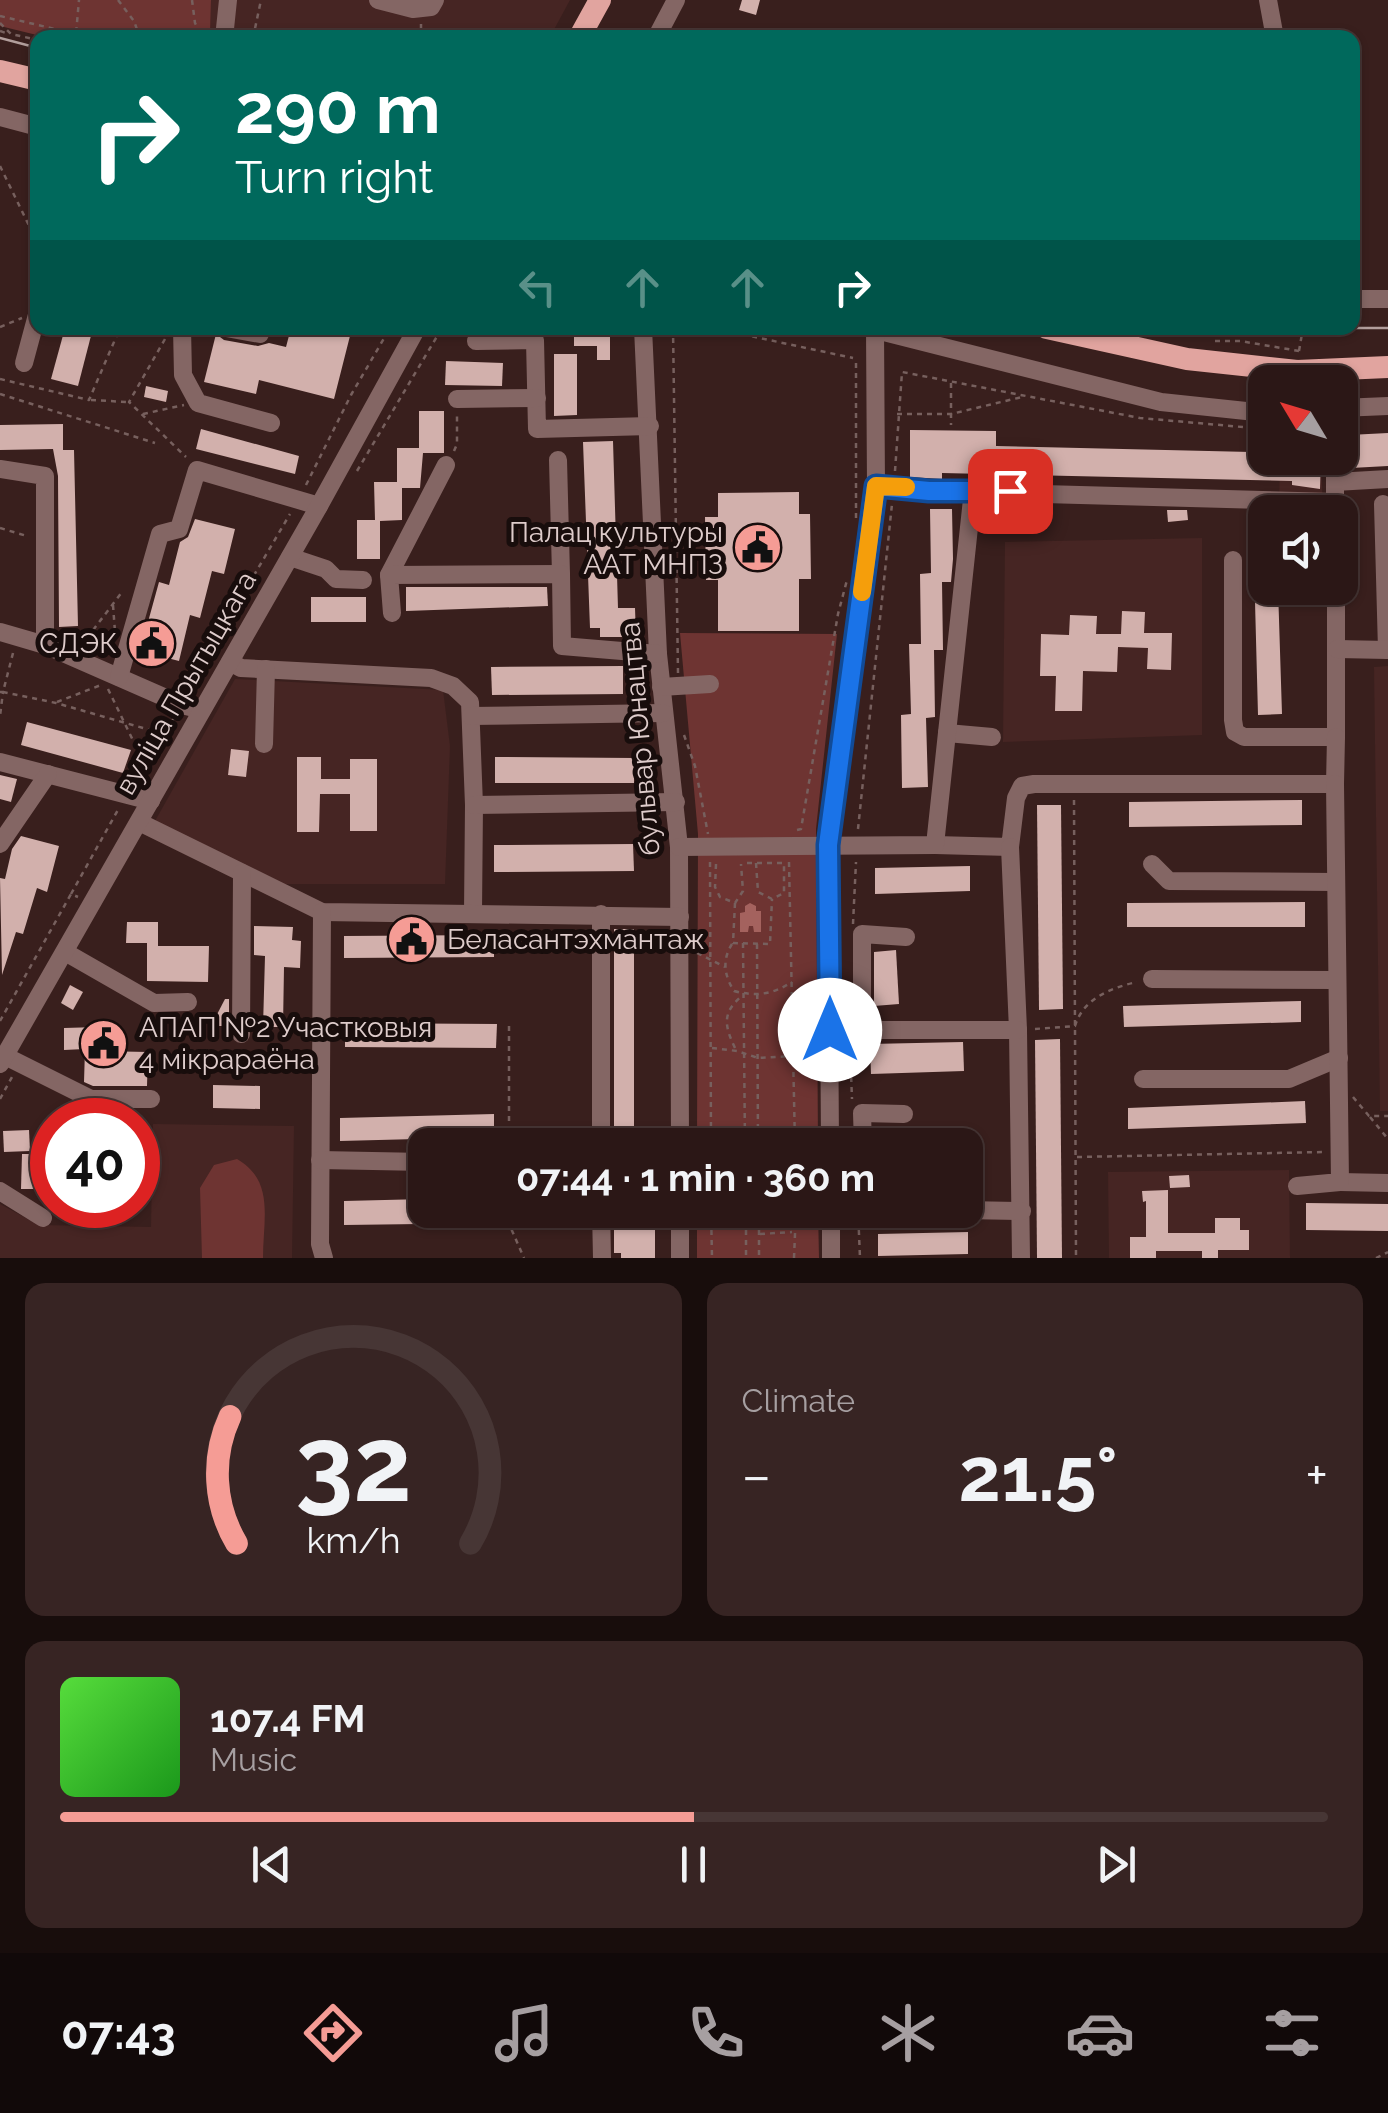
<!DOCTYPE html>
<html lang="en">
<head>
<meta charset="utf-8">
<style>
  :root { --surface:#2b1716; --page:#372423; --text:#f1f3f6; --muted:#a69fa1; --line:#473635; --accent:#f59c95 }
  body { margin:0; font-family:Raleway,sans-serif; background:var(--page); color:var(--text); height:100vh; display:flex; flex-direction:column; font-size:38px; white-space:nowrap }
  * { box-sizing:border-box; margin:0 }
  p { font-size:32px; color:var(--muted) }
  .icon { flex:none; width:55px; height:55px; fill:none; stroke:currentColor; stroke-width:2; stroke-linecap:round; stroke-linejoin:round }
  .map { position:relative; height:1258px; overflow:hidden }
  .drawer { display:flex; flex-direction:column; gap:25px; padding:25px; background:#180d0c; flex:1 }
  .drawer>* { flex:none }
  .banner { position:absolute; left:30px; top:30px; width:1330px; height:305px; border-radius:20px; box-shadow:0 2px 8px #0004,0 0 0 2px var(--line); background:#00695c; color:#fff; overflow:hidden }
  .needle { width:65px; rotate:308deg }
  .buttons { position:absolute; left:1248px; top:365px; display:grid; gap:20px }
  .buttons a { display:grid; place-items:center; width:110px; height:110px; border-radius:20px; background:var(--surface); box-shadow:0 2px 8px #0004,0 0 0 2px var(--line); font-size:50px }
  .speed { position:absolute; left:30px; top:1098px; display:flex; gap:20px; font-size:50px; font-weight:700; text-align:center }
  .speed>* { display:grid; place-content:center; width:130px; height:130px; border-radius:50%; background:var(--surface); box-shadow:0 2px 8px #0004,0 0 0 2px var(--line); line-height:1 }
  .speed .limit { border:15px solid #d22; background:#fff; color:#111 }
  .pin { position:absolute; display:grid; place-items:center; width:85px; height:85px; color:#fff; margin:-42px; border-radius:20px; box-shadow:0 5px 15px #0006 }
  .me { position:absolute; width:110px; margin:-55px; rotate:0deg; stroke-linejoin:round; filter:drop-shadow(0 0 8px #0008) }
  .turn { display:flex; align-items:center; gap:35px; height:210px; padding:0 40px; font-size:45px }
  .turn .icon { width:130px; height:130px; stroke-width:2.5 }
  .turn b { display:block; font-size:70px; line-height:85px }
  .lanes { display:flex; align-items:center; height:95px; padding:0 40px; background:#0003; justify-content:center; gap:50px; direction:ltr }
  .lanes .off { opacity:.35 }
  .big { font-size:75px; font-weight:700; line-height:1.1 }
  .drawer .tile { flex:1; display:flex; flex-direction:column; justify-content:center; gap:15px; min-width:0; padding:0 35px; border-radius:20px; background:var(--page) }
  .drawer .dial { align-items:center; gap:0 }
  .dial svg { height:260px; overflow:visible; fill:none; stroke:var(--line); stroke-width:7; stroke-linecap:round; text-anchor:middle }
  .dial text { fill:var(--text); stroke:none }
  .song { display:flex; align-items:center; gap:30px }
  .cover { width:120px; height:120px; border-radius:15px; background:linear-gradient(135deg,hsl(110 70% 55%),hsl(120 70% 35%)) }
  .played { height:10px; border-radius:5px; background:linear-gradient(90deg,var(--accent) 50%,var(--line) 50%) }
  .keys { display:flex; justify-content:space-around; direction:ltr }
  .heat { display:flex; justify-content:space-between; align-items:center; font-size:55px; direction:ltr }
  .drawer .tiles { flex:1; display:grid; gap:25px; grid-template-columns:1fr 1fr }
  .tile:last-child { grid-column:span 2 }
  .trip { position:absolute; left:408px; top:1128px; width:575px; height:100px; border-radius:20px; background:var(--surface); box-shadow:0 2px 8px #0004,0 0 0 2px var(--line); font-weight:700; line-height:100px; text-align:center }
  .dock { display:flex; height:160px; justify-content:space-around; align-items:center; background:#110909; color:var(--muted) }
  .dock .icon { width:70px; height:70px }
  .dock .active { color:var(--accent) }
  .dock b { font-size:45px; color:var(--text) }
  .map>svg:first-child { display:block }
  .built { fill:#462523 }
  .green { fill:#6e3432 }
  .water { fill:#a4625e }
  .building { fill:#d2b0ac }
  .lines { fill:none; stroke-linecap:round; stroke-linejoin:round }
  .path { stroke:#77605e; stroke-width:2.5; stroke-dasharray:5 5; stroke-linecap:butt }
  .minor { stroke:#846664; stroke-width:18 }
  .major { stroke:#e1a49f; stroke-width:22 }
  .tram { stroke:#b29e9c; stroke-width:2.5 }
  .route-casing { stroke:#114b97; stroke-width:25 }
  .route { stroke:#1a73e8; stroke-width:18 }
  .slow { stroke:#f59e0b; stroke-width:18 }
  .labels { text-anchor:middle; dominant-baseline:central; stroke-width:10; stroke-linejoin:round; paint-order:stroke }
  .poi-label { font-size:28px; fill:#decccb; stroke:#180d0c; text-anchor:end }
  .street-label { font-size:28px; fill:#decccb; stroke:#180d0c }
</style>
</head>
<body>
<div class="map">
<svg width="1388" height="1258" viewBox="0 0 1388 1258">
  <rect width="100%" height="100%" fill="#391f1d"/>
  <g class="built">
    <path d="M211 0H570L550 37 210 38Z"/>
    <path d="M1280 458H1321L1323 512H1279Z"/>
    <path d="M1202 538V735L1003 742 1005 542Z"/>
    <path d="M1388 666V1111H1380L1374 667Z"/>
    <path d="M235 679 443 690 450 746 445 884H285L155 821Z"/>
    <path d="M153 1124 294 1126 292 1258H0V1204L39 1225 151 1227Z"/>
    <path d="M1289 1170 1290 1258H1109L1108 1172Z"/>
  </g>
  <g class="green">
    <path d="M0 0H211L210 37 49 38 0 26Z"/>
    <path d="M680 633 837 634 816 829 818 1145H697L698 834Z"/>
    <path d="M237 1159C275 1181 263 1219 263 1258H202L200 1188 214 1165Z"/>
    <path d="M697 1210H818L819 1258H697Z"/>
  </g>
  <path class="water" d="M750 903 756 906V911H761V932H754L753 926H749L748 932H740V913L745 912V906Z"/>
  <g class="building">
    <path d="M742 0H760L756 15 739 10Z"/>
    <path d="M65 328H93L78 386 51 379Z"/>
    <path d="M291 328H352L334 399 259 380 256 394 204 382 216 334 224 340 258 346 269 343 286 347Z"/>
    <path d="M574 328H610V360H597V346H574Z"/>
    <path d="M554 354H577V415L554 416Z"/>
    <path d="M446 361 503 363 502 386 445 385Z"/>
    <path d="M146 386 168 391 166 402 144 397Z"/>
    <path d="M419 411H444V453H423L420 488H402V520L380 521V559H357V520H375L374 482H397V448H419Z"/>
    <path d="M63 424V450H74L78 626 59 627 58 476 53 449 0 450V425Z"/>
    <path d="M201 429 299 456 295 474 196 449Z"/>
    <path d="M910 430 996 431V446L1251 452 1252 432 1265 434V458H1321L1320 489 1292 485V481L942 473V479L910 477Z"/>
    <path d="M1388 433V466L1351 468 1349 435Z"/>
    <path d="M613 441 618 608H635L636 637H600V628H590L583 442Z"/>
    <path d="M799 492V514H810L811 579H799V631H718V580H706L705 517H718V493Z"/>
    <path d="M930 509H952L953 559 951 582H942L943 650H934L935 717 926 718 928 787 902 788 901 715 911 714 909 644H921L920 574 931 573Z"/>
    <path d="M1167 510H1187L1188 520 1168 522Z"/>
    <path d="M195 519 235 529 224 574 212 571 200 618 190 615 179 661 140 651 159 582 169 585 180 542 188 537Z"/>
    <path d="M1253 526H1265V588H1278L1282 714 1258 715Z"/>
    <path d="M406 587H547L548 606 406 611Z"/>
    <rect x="311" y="597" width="55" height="25"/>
    <path d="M1122 611 1145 612 1144 633H1172L1171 670 1147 669 1148 648 1118 647 1117 672 1083 671 1082 711H1055L1056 676H1040L1041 634 1069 635 1070 615 1097 616 1096 634H1121Z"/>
    <path d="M623 666V694L492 695 491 667Z"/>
    <path d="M27 722 131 750 123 773 21 745Z"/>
    <path d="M231 749 249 751 246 777 228 775Z"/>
    <path d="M297 757H321V779H350V759H377V831H350V794H320L319 832H297Z"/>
    <path d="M495 757 634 758V783H495Z"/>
    <path d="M0 775 17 779 11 802 0 799Z"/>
    <path d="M1302 800V825L1129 827V802Z"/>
    <path d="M1037 805H1061L1063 1009 1039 1010Z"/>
    <path d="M21 836 59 846 47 892 37 888 23 934 16 932 2 975 0 878 5 879 12 849Z"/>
    <path d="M633 844 634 871 494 872V845Z"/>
    <path d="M970 866V891L875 894V868Z"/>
    <path d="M1305 902V927H1127V903Z"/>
    <path d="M127 922H158V946H209L208 982 147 981V943H126Z"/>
    <path d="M254 926 293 927 292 940 301 941 300 968 284 967 283 1027H263L265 956 254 955Z"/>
    <rect x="614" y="929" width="20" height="216"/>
    <path d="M494 935V957L344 958V936Z"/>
    <path d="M896 950 899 1004 874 1006V952Z"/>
    <path d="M70 985 83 992 73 1010 61 1003Z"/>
    <path d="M225 999H229V1026H211Z"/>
    <path d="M1301 1001V1022L1124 1027 1123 1006Z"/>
    <path d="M345 1023 497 1024 496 1048 345 1047Z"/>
    <path d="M98 1027V1051L148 1052 147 1086H93L84 1082 85 1049 64 1050V1028Z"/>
    <path d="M1060 1039 1062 1258H1037L1035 1040Z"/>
    <path d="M963 1042 964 1071 871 1074 870 1044Z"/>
    <path d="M213 1085 260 1086V1109L213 1108Z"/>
    <path d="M1305 1101 1306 1123 1128 1129V1108Z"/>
    <path d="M494 1114V1137L340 1141V1118Z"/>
    <path d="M29 1130 30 1151 4 1152 3 1131Z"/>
    <path d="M875 1132 907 1133V1145H875Z"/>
    <path d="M22 1154H52V1189H21Z"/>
    <path d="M1189 1175 1190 1187 1170 1188 1169 1176Z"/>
    <path d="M1168 1190V1233H1215V1218H1240V1230H1249V1250H1218V1258H1202V1251H1156V1258H1130V1237H1146V1201L1143 1202 1142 1191Z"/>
    <path d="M425 1199V1210H496V1223L344 1225V1201Z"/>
    <path d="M1306 1203 1388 1204V1231L1306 1230Z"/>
    <path d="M614 1210H655V1258H621V1253H614Z"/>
    <path d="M968 1232V1254L878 1256V1234Z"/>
  </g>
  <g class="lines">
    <g class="path">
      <path d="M118 0 134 21 140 38"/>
      <path d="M192 0 195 23 203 38"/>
      <path d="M0 16 76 34 79 0"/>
      <path d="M0 23 11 34 38 40"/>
      <path d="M421 24V38"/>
      <path d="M0 31 9 34"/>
      <path d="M75 38 76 34 91 38"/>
      <path d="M253 38 261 0"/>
      <path d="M0 166 38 244"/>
      <path d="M0 327 22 318"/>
      <path d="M673 328 678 673"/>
      <path d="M713 328 853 358"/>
      <path d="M165 339 129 402 186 457"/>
      <path d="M1215 341H1240L1299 351"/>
      <path d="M1299 351 1303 328"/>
      <path d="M0 379 89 400 120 328"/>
      <path d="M951 383V425"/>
      <path d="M0 394 155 443"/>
      <path d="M91 400 127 402"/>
      <path d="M143 414 184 405"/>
      <path d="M897 414H951L1022 397"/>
      <path d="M1340 425 1352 424"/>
      <path d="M454 451 457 444V415"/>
      <path d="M357 471 442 328"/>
      <path d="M895 471 902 372 1140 418 1265 429"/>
      <path d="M306 485 351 395 390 328"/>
      <path d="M856 518V359"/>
      <path d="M0 528 27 536"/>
      <path d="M113 605 115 632"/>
      <path d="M81 646 122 592"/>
      <path d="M13 653 3 692 56 703 164 734"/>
      <path d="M203 662 290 514"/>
      <path d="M108 689 144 763"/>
      <path d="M189 689 203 663 209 667"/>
      <path d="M0 692H3L0 716"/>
      <path d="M57 702 101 685"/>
      <path d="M684 735 695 766 708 834"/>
      <path d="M136 780 174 718"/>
      <path d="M1074 800 1076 1258"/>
      <path d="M858 829 892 504"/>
      <path d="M797 830 801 829 838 614 847 580"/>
      <path d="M710 862 711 1145"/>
      <path d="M789 862 795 1145"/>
      <path d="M747 863H784"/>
      <path d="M756 863 758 892 772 899 784 893V863"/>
      <path d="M716 864 715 887 720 897 735 903 743 891 741 864"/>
      <path d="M71 894 119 808"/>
      <path d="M735 903 733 943 770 944 772 899"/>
      <path d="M853 924 856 862"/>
      <path d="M743 943 745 1145"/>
      <path d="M732 944C722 960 724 975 734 991 757 997 773 994 792 982"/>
      <path d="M757 944 758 1145"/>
      <path d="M697 953 725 967"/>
      <path d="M0 1021 71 894 78 897"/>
      <path d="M509 1026V1145"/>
      <path d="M1035 1029 1075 1026C1083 999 1110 988 1137 982"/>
      <path d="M850 1047 852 1099"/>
      <path d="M712 1048 737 1051 758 1058 792 1056"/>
      <path d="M735 1048C724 1025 722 1012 743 995"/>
      <path d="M1353 1097 1369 1116H1388"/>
      <path d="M0 1099 12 1077"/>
      <path d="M1370 1117 1388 1139"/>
      <path d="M1077 1157 1324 1152"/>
      <path d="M509 1210 510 1226 524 1258"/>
      <path d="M711 1210 712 1258"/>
      <path d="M746 1210V1258"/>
      <path d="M759 1210V1258"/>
      <path d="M858 1210 860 1258"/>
      <path d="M760 1234 792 1232"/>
      <path d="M794 1258 796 1210"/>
      <path d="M1376 1258 1388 1252"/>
    </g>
    <g class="minor">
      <path d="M378 0 413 9 431 7 435 0"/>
      <path d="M1268 0 1275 38"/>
      <path d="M224 38 228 0"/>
      <path d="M656 38 676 0"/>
      <path d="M0 117 38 127"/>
      <path d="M1352 299H1388"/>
      <path d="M182 328 183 375 198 403 271 423"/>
      <path d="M226 328 260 334 262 328"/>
      <path d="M643 328 658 654 679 847 680 1145"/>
      <path d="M868 328 1161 402 1265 413"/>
      <path d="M476 341 535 340 537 429 650 426"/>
      <path d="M24 363 38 311"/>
      <path d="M457 399 537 398"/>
      <path d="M1340 408 1388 406"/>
      <path d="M558 460 561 574"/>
      <path d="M0 469 45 476V645"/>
      <path d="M1335 482 1388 479"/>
      <path d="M876 487 929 491 1335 502"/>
      <path d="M1383 504 1387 650"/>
      <path d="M1335 512V458"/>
      <path d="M290 557 326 569 336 579 363 580"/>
      <path d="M1233 560V720L1235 732 1244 737H1336V588"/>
      <path d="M389 575 446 465"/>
      <path d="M392 613 389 575 561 574 562 646 658 654"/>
      <path d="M0 632 45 645 182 705 202 710"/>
      <path d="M1337 649 1388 650"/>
      <path d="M230 662 241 668 431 678 453 686 470 702 474 805 473 912"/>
      <path d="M119 677 160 534 179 529 197 470 319 506"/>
      <path d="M661 687 710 684"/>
      <path d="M471 716 663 713"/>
      <path d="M947 733 992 737"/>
      <path d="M264 744 266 669"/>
      <path d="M0 762 151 801"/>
      <path d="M474 805 676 802"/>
      <path d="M139 822 322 912 680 917"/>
      <path d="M0 844 48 774"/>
      <path d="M935 845 1010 847 1016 798 1022 786 1034 784H1335L1336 737"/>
      <path d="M679 847 935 845 973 490"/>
      <path d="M1010 847 1018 1030 1021 1258"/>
      <path d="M1152 864 1169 881 1336 882"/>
      <path d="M322 912 320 1244 324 1258"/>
      <path d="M601 914V1145"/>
      <path d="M65 952 154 1003 188 1002"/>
      <path d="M1152 979 1337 980"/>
      <path d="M830 1030H1018"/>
      <path d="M862 1030V934L906 937"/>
      <path d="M241 1034 242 873"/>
      <path d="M5 1056 91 1099H151"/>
      <path d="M0 1064 319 506 417 328"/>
      <path d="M1143 1079H1289L1339 1058"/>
      <path d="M830 1145 828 845 876 487 875 329"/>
      <path d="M863 1145 862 1113 904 1114"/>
      <path d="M320 1160 425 1162"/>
      <path d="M1340 1182 1388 1183"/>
      <path d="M1297 1186 1340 1182 1335 784"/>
      <path d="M0 1191 43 1218"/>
      <path d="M601 1210 602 1258"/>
      <path d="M680 1210V1258"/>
      <path d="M831 1210V1258"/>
      <path d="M964 1210 1022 1211"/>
    </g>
    <g class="major">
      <path d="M579 38 600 0"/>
      <path d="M0 71 38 80"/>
      <path d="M1047 328 1187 359 1297 371 1388 367"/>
    </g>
    <g class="tram">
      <path d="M0 38 38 48"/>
      <path d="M1335 328H1388"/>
    </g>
  </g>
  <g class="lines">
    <defs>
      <path id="route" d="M830 1030 828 845 876 486 929 491H1010"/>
    </defs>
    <use href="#route" class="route-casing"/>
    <use href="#route" class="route"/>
    <path class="slow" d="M862 592 876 486 906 487"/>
  </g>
  <defs>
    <symbol id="civic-disc" viewBox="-11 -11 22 22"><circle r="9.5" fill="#f59c95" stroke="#180d0c"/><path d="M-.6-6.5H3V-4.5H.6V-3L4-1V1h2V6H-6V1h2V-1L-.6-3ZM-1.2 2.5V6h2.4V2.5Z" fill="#111"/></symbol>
  </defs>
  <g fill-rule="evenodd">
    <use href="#civic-disc" x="730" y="520" width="55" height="55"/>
    <use href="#civic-disc" x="124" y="616" width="55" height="55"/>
    <use href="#civic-disc" x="384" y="912" width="55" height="55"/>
    <use href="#civic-disc" x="76" y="1016" width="55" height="55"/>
  </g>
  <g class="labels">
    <g class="poi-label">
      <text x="723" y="532">Палац культуры<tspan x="723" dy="32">ААТ МНПЗ</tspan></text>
      <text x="117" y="643">СДЭК</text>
      <text x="447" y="939" text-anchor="start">Беласантэхмантаж</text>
      <text x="139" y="1027" text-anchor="start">АПАП №2 Участковыя<tspan x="139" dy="32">4 мікрараёна</tspan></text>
    </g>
    <g class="street-label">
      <text transform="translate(186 683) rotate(-60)">вуліца Прытыцкага</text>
      <text transform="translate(640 739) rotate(-95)">бульвар Юнацтва</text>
    </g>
  </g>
</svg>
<div class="buttons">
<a><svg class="needle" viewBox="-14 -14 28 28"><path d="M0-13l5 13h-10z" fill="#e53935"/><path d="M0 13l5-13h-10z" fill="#a69fa1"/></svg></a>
<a><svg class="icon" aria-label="sound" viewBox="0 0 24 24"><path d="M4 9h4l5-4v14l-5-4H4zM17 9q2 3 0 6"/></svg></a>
</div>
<div class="speed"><div class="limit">40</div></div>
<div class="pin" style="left:1010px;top:491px;background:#d93025"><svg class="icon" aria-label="arrive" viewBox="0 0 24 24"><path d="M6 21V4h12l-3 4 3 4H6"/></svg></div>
<svg class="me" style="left:830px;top:1030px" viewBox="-20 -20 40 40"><circle r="19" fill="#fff"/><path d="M0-13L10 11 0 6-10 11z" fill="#1a73e8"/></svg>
<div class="trip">07:44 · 1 min · 360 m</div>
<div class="banner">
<div class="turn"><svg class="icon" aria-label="right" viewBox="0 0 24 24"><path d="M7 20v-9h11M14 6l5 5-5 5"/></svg><div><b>290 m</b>Turn right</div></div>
<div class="lanes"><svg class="icon off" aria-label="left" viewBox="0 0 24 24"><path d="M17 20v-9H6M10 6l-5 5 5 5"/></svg><svg class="icon off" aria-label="ahead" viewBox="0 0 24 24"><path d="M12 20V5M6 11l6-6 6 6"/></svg><svg class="icon off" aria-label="ahead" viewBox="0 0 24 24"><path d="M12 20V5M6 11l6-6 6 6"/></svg><svg class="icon" aria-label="right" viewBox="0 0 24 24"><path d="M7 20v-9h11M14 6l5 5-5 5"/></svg></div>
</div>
</div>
<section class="drawer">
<div class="tiles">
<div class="tile dial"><svg viewBox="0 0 100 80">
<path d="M14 69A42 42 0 1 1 86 69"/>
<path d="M14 69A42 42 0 0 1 12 30" stroke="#f59c95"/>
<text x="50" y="56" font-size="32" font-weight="700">32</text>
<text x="50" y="72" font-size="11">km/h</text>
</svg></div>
<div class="tile"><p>Climate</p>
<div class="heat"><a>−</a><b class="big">21.5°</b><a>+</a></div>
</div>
<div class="tile">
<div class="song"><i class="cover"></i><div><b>107.4 FM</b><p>Music</p></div></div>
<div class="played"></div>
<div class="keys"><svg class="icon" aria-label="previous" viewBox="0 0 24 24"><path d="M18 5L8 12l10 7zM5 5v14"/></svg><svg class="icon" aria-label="pause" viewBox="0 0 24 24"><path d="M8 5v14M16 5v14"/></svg><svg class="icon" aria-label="next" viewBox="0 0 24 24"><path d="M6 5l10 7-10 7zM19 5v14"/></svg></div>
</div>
</div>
</section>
<nav class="dock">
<b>07:43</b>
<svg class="icon active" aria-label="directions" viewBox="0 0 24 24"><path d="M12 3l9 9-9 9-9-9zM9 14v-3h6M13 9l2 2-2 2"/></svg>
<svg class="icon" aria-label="music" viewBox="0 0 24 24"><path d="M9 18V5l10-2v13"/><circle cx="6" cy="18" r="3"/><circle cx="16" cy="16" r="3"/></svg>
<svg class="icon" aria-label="phone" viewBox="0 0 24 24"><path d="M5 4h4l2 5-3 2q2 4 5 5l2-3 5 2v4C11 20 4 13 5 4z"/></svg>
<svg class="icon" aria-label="climate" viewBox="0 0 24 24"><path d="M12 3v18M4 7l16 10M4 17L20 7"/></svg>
<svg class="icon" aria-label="car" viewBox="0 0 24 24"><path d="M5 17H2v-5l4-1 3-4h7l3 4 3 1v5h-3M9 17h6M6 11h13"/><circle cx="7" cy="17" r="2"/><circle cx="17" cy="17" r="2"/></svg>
<svg class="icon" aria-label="filters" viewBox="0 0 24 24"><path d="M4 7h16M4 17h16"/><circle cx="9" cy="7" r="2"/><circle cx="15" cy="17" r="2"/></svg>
</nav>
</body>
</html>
